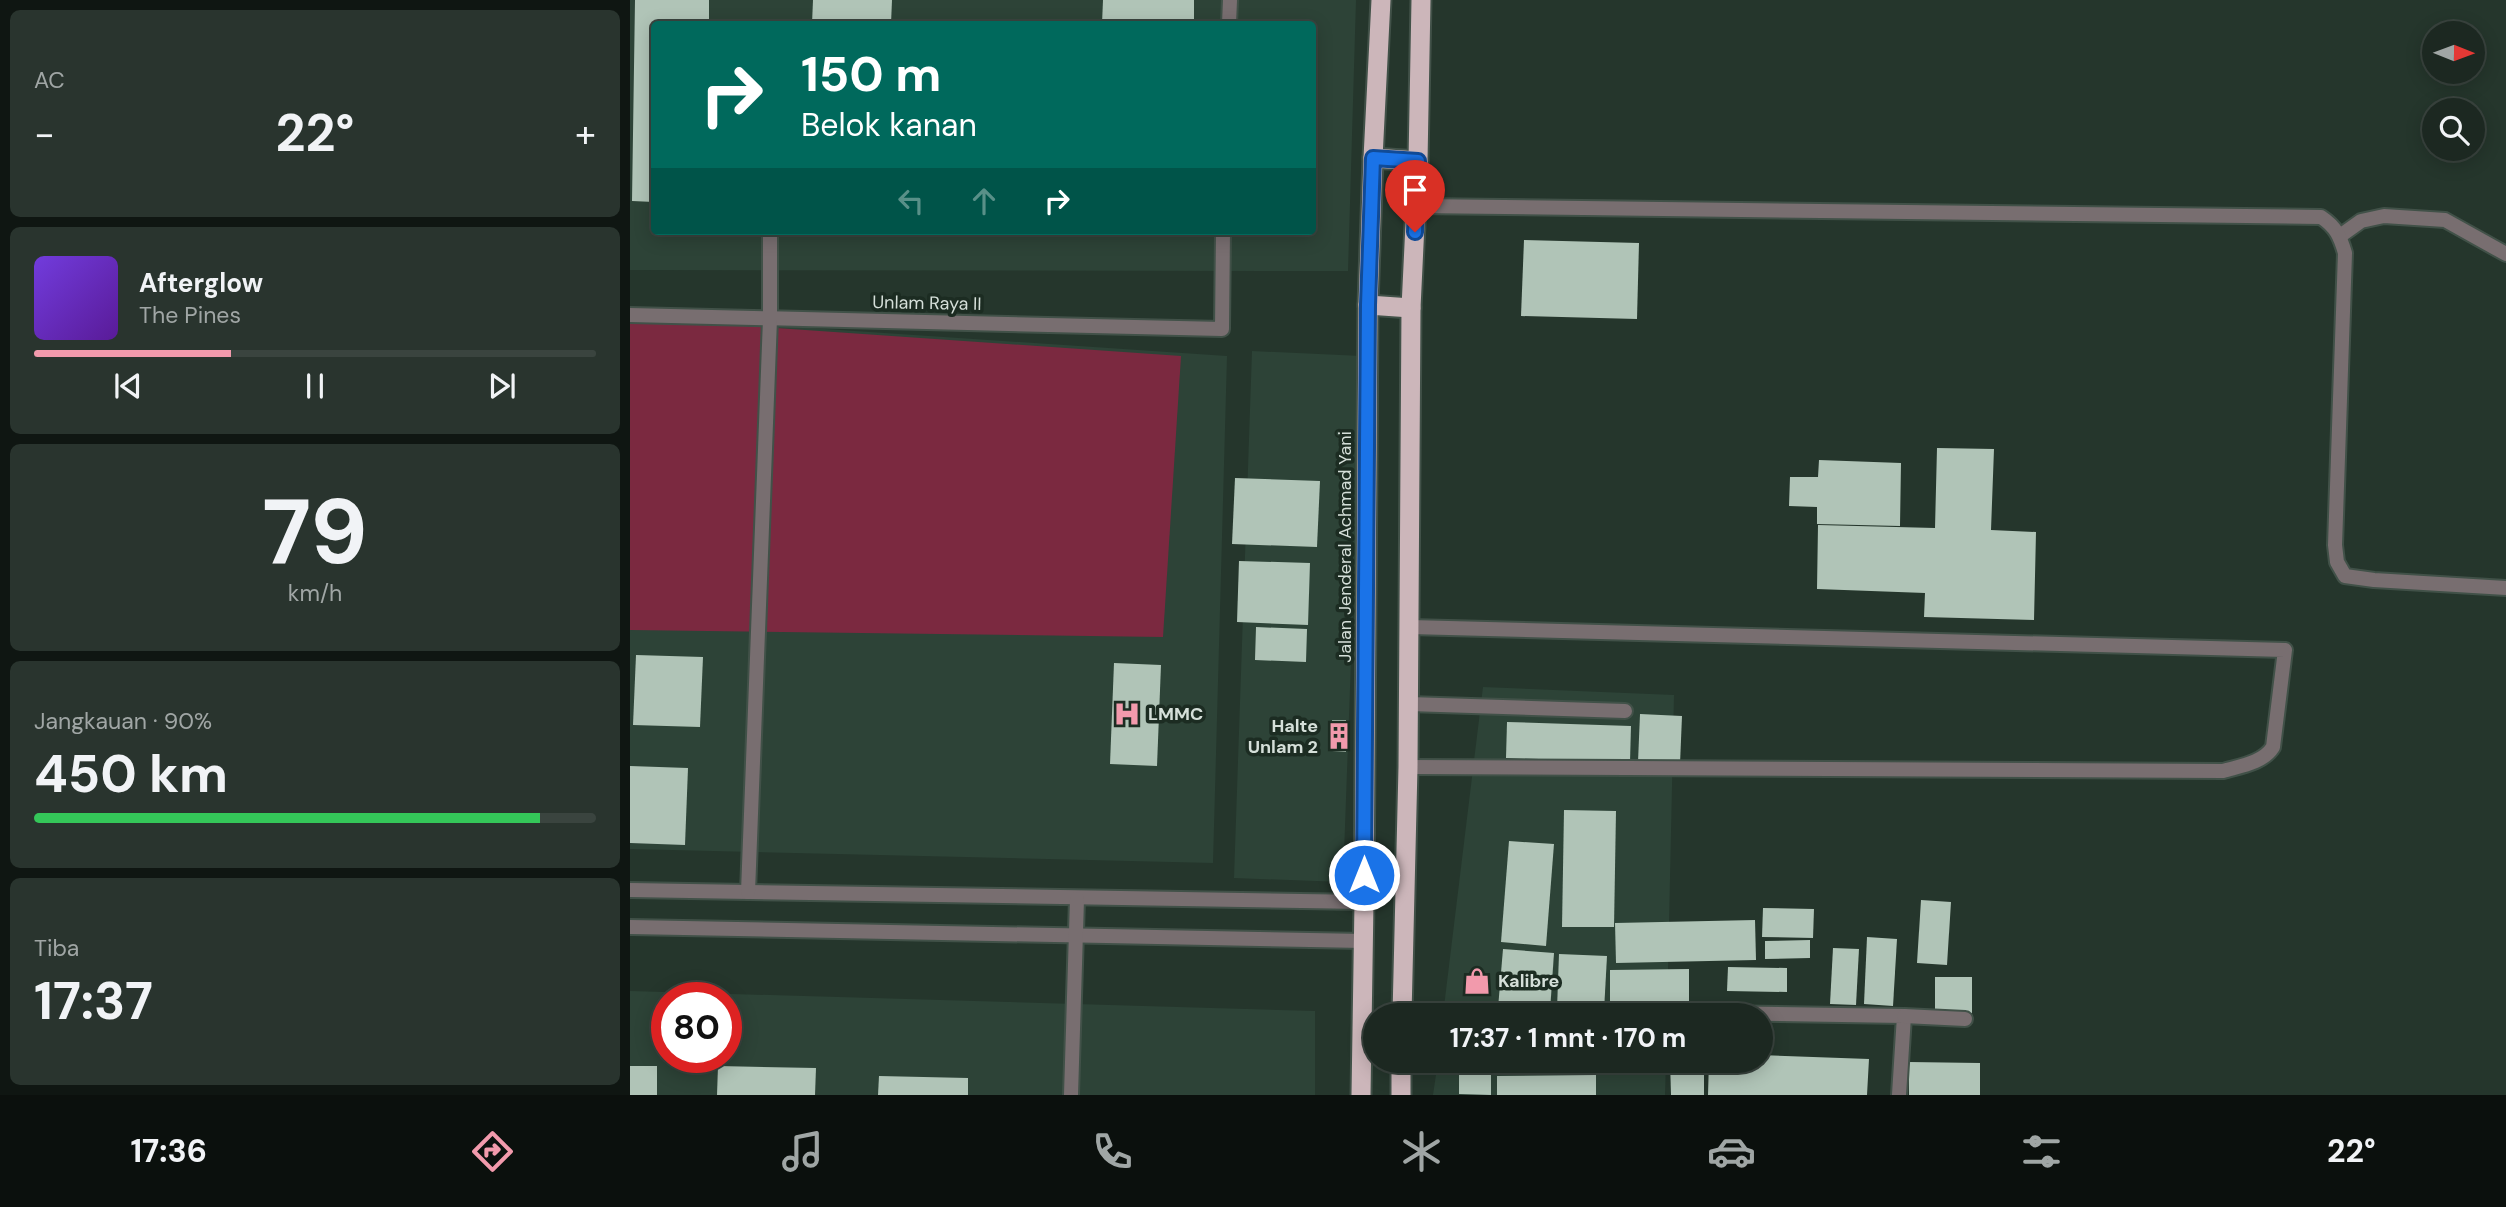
<!DOCTYPE html>
<html lang="id">
<head>
<meta charset="utf-8">
<style>
  :root { --surface:#1c2821; --page:#29342e; --text:#f1f3f6; --muted:#a0a6a5; --line:#3a443f; --accent:#f29aac }
  body { margin:0; font-family:"DM Sans",sans-serif; background:var(--page); color:var(--text); height:100vh; display:flex; flex-direction:column; font-size:26px; white-space:nowrap }
  * { box-sizing:border-box; margin:0 }
  p { font-size:23px; color:var(--muted) }
  .icon { flex:none; width:38px; height:38px; fill:none; stroke:currentColor; stroke-width:2; stroke-linecap:round; stroke-linejoin:round }
  .map { position:relative; flex:1; overflow:hidden }
  .drawer { display:flex; flex-direction:column; gap:10px; padding:10px; background:#0f1612; width:630px }
  .drawer>* { flex:none }
  .top-card { position:absolute; left:21px; top:21px; width:665px; height:214px; border-radius:7px; box-shadow:0 4px 18px #0003,0 0 0 2px var(--line); background:#00695c; color:#fff; overflow:hidden }
  .needle { width:46px; rotate:91deg }
  .fabs { position:absolute; left:1792px; top:21px; display:grid; gap:14px }
  .fabs a { display:grid; place-items:center; width:63px; height:63px; border-radius:50%; background:var(--surface); box-shadow:0 4px 18px #0003,0 0 0 2px var(--line); font-size:35px }
  .speed { position:absolute; left:21px; top:982px; display:flex; gap:14px; font-size:35px; font-weight:700; text-align:center }
  .speed>* { display:grid; place-content:center; width:91px; height:91px; border-radius:50%; background:var(--surface); box-shadow:0 4px 18px #0003,0 0 0 2px var(--line); line-height:1 }
  .speed .limit { border:10px solid #d22; background:#fff; color:#111 }
  .pin { position:absolute; display:grid; place-items:center; width:60px; height:60px; color:#fff; margin:-72px -30px; border-radius:50% 50% 50% 0; rotate:-45deg; box-shadow:0 0 7px #0007 }
  .pin .icon { rotate:45deg }
  .me { position:absolute; width:77px; margin:-38px; rotate:0deg; stroke-linejoin:round; filter:drop-shadow(0 0 5px #0008) }
  .turn { display:flex; align-items:center; gap:24px; height:147px; padding:0 35px; font-size:32px }
  .turn .icon { width:91px; height:91px; stroke-width:2.5 }
  .turn b { display:block; font-size:49px; line-height:60px }
  .lanes { display:flex; align-items:center; height:66px; padding:0 35px; background:#0003; justify-content:center; gap:35px; direction:ltr }
  .lanes .off { opacity:.35 }
  .big { font-size:52px; font-weight:700; line-height:1.1 }
  .drawer .widget { flex:1; display:flex; flex-direction:column; justify-content:center; gap:10px; min-width:0; padding:0 24px; border-radius:10px; background:var(--page) }
  .drawer .dial { align-items:center; gap:0 }
  .dial b { font-size:91px; line-height:1 }
  .song { display:flex; align-items:center; gap:21px }
  .cover { width:84px; height:84px; border-radius:10px; background:linear-gradient(135deg,hsl(260 70% 55%),hsl(270 70% 35%)) }
  .played { height:7px; border-radius:4px; background:linear-gradient(90deg,var(--accent) 35%,var(--line) 35%) }
  .keys { display:flex; justify-content:space-around; direction:ltr }
  .heat { display:flex; justify-content:space-between; align-items:center; font-size:38px; direction:ltr }
  .charge { height:10px; border-radius:5px; background:linear-gradient(90deg,#34c759 90%,var(--line) 0) }
  .trip { position:absolute; left:733px; top:1003px; width:410px; height:70px; border-radius:35px; background:var(--surface); box-shadow:0 4px 18px #0003,0 0 0 2px var(--line); font-weight:700; line-height:70px; text-align:center }
  .dock { display:flex; height:112px; justify-content:space-around; align-items:center; background:#0b100d; color:var(--muted) }
  .dock .icon { width:49px; height:49px }
  .dock .current { color:var(--accent) }
  .dock b { font-size:32px; color:var(--text) }
  main { display:flex; flex:1; min-height:0 }
  .map>svg:first-child { display:block }
  .built { fill:#2d4337; fill-rule:evenodd }
  .green { fill:#7b2940 }
  .building { fill:#b0c4b7 }
  .lines { fill:none; stroke-linecap:round; stroke-linejoin:round }
  .service-casing { stroke:#415148; stroke-width:18 }
  .minor-casing { stroke:#415148; stroke-width:18 }
  .trunk-casing { stroke:#415148; stroke-width:23 }
  .service { stroke:#786e70; stroke-width:14 }
  .minor { stroke:#786e70; stroke-width:14 }
  .trunk { stroke:#ccb6ba; stroke-width:19 }
  .route-casing { stroke:#114b97; stroke-width:18 }
  .route { stroke:#1a73e8; stroke-width:12 }
  .labels { text-anchor:middle; dominant-baseline:central; stroke-width:7; stroke-linejoin:round; paint-order:stroke }
  .street-label { font-size:18px; fill:#d5dfd9; stroke:#1c2c22 }
  .poi-label { font-size:18px; font-weight:bold; fill:#d5dfd9; stroke:#1c2c22; text-anchor:start }
</style>
</head>
<body>
<main>
<section class="drawer">
<div class="widget"><p>AC</p>
<div class="heat"><a>−</a><b class="big">22°</b><a>+</a></div>
</div>
<div class="widget">
<div class="song"><i class="cover"></i><div><b>Afterglow</b><p>The Pines</p></div></div>
<div class="played"></div>
<div class="keys"><svg class="icon" aria-label="previous" viewBox="0 0 24 24"><path d="M18 5L8 12l10 7zM5 5v14"/></svg><svg class="icon" aria-label="pause" viewBox="0 0 24 24"><path d="M8 5v14M16 5v14"/></svg><svg class="icon" aria-label="next" viewBox="0 0 24 24"><path d="M6 5l10 7-10 7zM19 5v14"/></svg></div>
</div>
<div class="widget dial"><b>79</b><p>km/h</p></div>
<div class="widget"><p>Jangkauan · 90%</p><b class="big">450 km</b><div class="charge"></div></div>
<div class="widget"><p>Tiba</p><b class="big">17:37</b></div>
</section>
<div class="map">
<svg width="1876" height="1095" viewBox="0 0 1876 1095">
  <rect width="100%" height="100%" fill="#25362c"/>
  <g class="built">
    <path d="M0 0H726L718 271 0 270ZM24 24H682V231H24Z"/>
    <path d="M0 316 597 356 583 863 0 849Z"/>
    <path d="M622 351 732 356 713 882 604 878Z"/>
    <path d="M853 687 1044 695 1037 1015H813Z"/>
    <path d="M0 991 685 1011V1095H0ZM37 998H96V1057H37Z"/>
    <path d="M808 1061H1036L1035 1095H803Z"/>
  </g>
  <path class="green" d="M0 318 551 356 533 637 0 630Z"/>
  <g class="building">
    <path d="M5 0H79V24H24V202L2 201Z"/>
    <path d="M183 0H262L261 24H182Z"/>
    <path d="M473 0H564V24H472Z"/>
    <path d="M894 240 1009 243 1007 319 891 316Z"/>
    <path d="M1307 448 1364 449 1361 530 1406 532 1404 620 1294 617 1295 593 1187 589 1188 525 1305 528Z"/>
    <path d="M1189 460 1271 463 1270 526 1187 524V507L1159 506 1160 477H1188Z"/>
    <path d="M605 478 690 481 687 547 602 544Z"/>
    <path d="M609 561 680 563 678 625 607 622Z"/>
    <path d="M626 627 677 629 676 662 625 660Z"/>
    <path d="M6 655 73 657 70 727 3 725Z"/>
    <path d="M484 663 531 665 527 766 480 764Z"/>
    <path d="M1010 714 1052 716 1050 764 1008 762Z"/>
    <path d="M702 720H716V752L702 751Z"/>
    <path d="M877 722 1001 726 1000 762 876 758Z"/>
    <path d="M0 766 58 768 55 845 0 843Z"/>
    <path d="M934 810 986 811 984 927H932Z"/>
    <path d="M879 841 924 844 916 946 871 942Z"/>
    <path d="M1291 900 1321 902 1317 965 1287 963Z"/>
    <path d="M1133 908 1184 909 1183 938 1132 937Z"/>
    <path d="M1125 920 1126 960 986 963 985 923Z"/>
    <path d="M1237 937 1267 939 1263 1006 1234 1004Z"/>
    <path d="M1180 940V958L1135 959V941Z"/>
    <path d="M1203 948 1229 949 1226 1005 1200 1004Z"/>
    <path d="M873 949 924 953 920 1011 868 1008Z"/>
    <path d="M929 954 977 956 974 1011 927 1009Z"/>
    <path d="M1098 967 1157 968V992L1097 991Z"/>
    <path d="M1059 969V1002L980 1003V970Z"/>
    <rect x="1305" y="977" width="37" height="36"/>
    <path d="M1130 1055 1239 1059 1237 1095H1078L1079 1060H1130Z"/>
    <path d="M829 1060H861V1095L829 1094Z"/>
    <path d="M1040 1060H1074V1095H1041Z"/>
    <path d="M1279 1062 1350 1063V1095H1279Z"/>
    <rect x="0" y="1066" width="27" height="29"/>
    <path d="M88 1066 186 1068 185 1095H87Z"/>
    <path d="M966 1075V1095H867V1076Z"/>
    <path d="M249 1076 338 1078V1095H248Z"/>
  </g>
  <g class="lines">
    <defs>
      <g id="service">
        <path d="M599 24 600 0"/>
        <path d="M1710 236 1731 221 1754 216 1815 220 1876 254"/>
        <path d="M0 315 592 329 593 231"/>
        <path d="M779 704 995 711"/>
        <path d="M778 767 1593 771C1610 766 1633 763 1643 747L1655 650 780 627"/>
        <path d="M0 890 734 902"/>
        <path d="M118 892 140 319V231"/>
        <path d="M0 927 734 941"/>
        <path d="M441 1095 447 899"/>
      </g>
      <g id="minor">
        <path d="M786 206 1691 217C1706 227 1710 236 1715 253L1705 545 1707 562 1715 576 1744 580 1876 588"/>
        <path d="M1012 1012 1274 1016 1269 1095"/>
        <path d="M1274 1016 1335 1019"/>
      </g>
      <g id="trunk">
        <path d="M743 158 788 161"/>
        <path d="M738 305 781 308"/>
        <path d="M772 1015 778 767 781 308 788 161 791 0"/>
        <path d="M731 1095 734 902 738 305 743 158 751 0"/>
        <path d="M771 1095V1060"/>
      </g>
    </defs>
    <use href="#service" class="service-casing"/>
    <use href="#minor" class="minor-casing"/>
    <use href="#trunk" class="trunk-casing"/>
    <use href="#service" class="service"/>
    <use href="#minor" class="minor"/>
    <use href="#trunk" class="trunk"/>
  </g>
  <g class="lines">
    <defs>
      <path id="route" d="M734 875 738 305 743 158 788 161 785 232"/>
    </defs>
    <use href="#route" class="route-casing"/>
    <use href="#route" class="route"/>
  </g>
  <defs>
    <symbol id="hospital-bare" viewBox="-9 -9 18 18"><path d="M-5-5h3v3.5h4V-5h3V5h-3V1.5h-4V5h-3Z" fill="#f29aac" stroke="#1c2c22" stroke-width="2.5" paint-order="stroke"/></symbol>
    <symbol id="building-bare" viewBox="-9 -9 18 18"><path d="M-4-6H4V6H1V3H-1V6H-4ZM-2.5-4.3h1.7v1.8h-1.7ZM.8-4.3h1.7v1.8H.8ZM-2.5-1h1.7V.8h-1.7ZM.8-1h1.7V.8H.8Z" fill="#f29aac" stroke="#1c2c22" stroke-width="2.5" paint-order="stroke"/></symbol>
    <symbol id="shop-bare" viewBox="-9 -9 18 18"><path d="M-5-2.5h2.3a2.7 3.5 0 0 1 5.4 0H5L5.5 6h-11ZM-1.5-2.5h3a1.5 2.3 0 0 0-3 0Z" fill="#f29aac" stroke="#1c2c22" stroke-width="2.5" paint-order="stroke"/></symbol>
  </defs>
  <g fill-rule="evenodd">
    <use href="#hospital-bare" x="478" y="695" width="38" height="38"/>
    <use href="#building-bare" x="690" y="717" width="38" height="38"/>
    <use href="#shop-bare" x="828" y="962" width="38" height="38"/>
  </g>
  <g class="labels">
    <g class="street-label">
      <text transform="translate(297 303) rotate(1)">Unlam Raya II</text>
      <text transform="translate(715 547) rotate(-90)">Jalan Jenderal Achmad Yani</text>
    </g>
    <g class="poi-label">
      <text x="518" y="714">LMMC</text>
      <text x="688" y="726" text-anchor="end">Halte<tspan x="688" dy="21">Unlam 2</tspan></text>
      <text x="868" y="981">Kalibre</text>
    </g>
  </g>
</svg>
<div class="fabs">
<a><svg class="needle" viewBox="-14 -14 28 28"><path d="M0-13l5 13h-10z" fill="#e53935"/><path d="M0 13l5-13h-10z" fill="#a0a6a5"/></svg></a>
<a><svg class="icon" aria-label="search" viewBox="0 0 24 24"><circle cx="10" cy="10" r="6"/><path d="M15 15l6 6"/></svg></a>
</div>
<div class="speed"><div class="limit">80</div></div>
<div class="pin" style="left:785px;top:232px;background:#d93025"><svg class="icon" aria-label="arrive" viewBox="0 0 24 24"><path d="M6 21V4h12l-3 4 3 4H6"/></svg></div>
<svg class="me" style="left:734px;top:875px" viewBox="-20 -20 40 40"><circle r="17" fill="#1a73e8" stroke="#fff" stroke-width="3"/><path d="M0-11L8 9 0 5-8 9z" fill="#fff"/></svg>
<div class="trip">17:37 · 1 mnt · 170 m</div>
<div class="top-card">
<div class="turn"><svg class="icon" aria-label="right" viewBox="0 0 24 24"><path d="M7 20v-9h11M14 6l5 5-5 5"/></svg><div><b>150 m</b>Belok kanan</div></div>
<div class="lanes"><svg class="icon off" aria-label="left" viewBox="0 0 24 24"><path d="M17 20v-9H6M10 6l-5 5 5 5"/></svg><svg class="icon off" aria-label="ahead" viewBox="0 0 24 24"><path d="M12 20V5M6 11l6-6 6 6"/></svg><svg class="icon" aria-label="right" viewBox="0 0 24 24"><path d="M7 20v-9h11M14 6l5 5-5 5"/></svg></div>
</div>
</div>
</main>
<nav class="dock">
<b>17:36</b>
<svg class="icon current" aria-label="directions" viewBox="0 0 24 24"><path d="M12 3l9 9-9 9-9-9zM9 14v-3h6M13 9l2 2-2 2"/></svg>
<svg class="icon" aria-label="music" viewBox="0 0 24 24"><path d="M9 18V5l10-2v13"/><circle cx="6" cy="18" r="3"/><circle cx="16" cy="16" r="3"/></svg>
<svg class="icon" aria-label="phone" viewBox="0 0 24 24"><path d="M5 4h4l2 5-3 2q2 4 5 5l2-3 5 2v4C11 20 4 13 5 4z"/></svg>
<svg class="icon" aria-label="climate" viewBox="0 0 24 24"><path d="M12 3v18M4 7l16 10M4 17L20 7"/></svg>
<svg class="icon" aria-label="car" viewBox="0 0 24 24"><path d="M5 17H2v-5l4-1 3-4h7l3 4 3 1v5h-3M9 17h6M6 11h13"/><circle cx="7" cy="17" r="2"/><circle cx="17" cy="17" r="2"/></svg>
<svg class="icon" aria-label="filters" viewBox="0 0 24 24"><path d="M4 7h16M4 17h16"/><circle cx="9" cy="7" r="2"/><circle cx="15" cy="17" r="2"/></svg>
<b>22°</b>
</nav>
</body>
</html>
